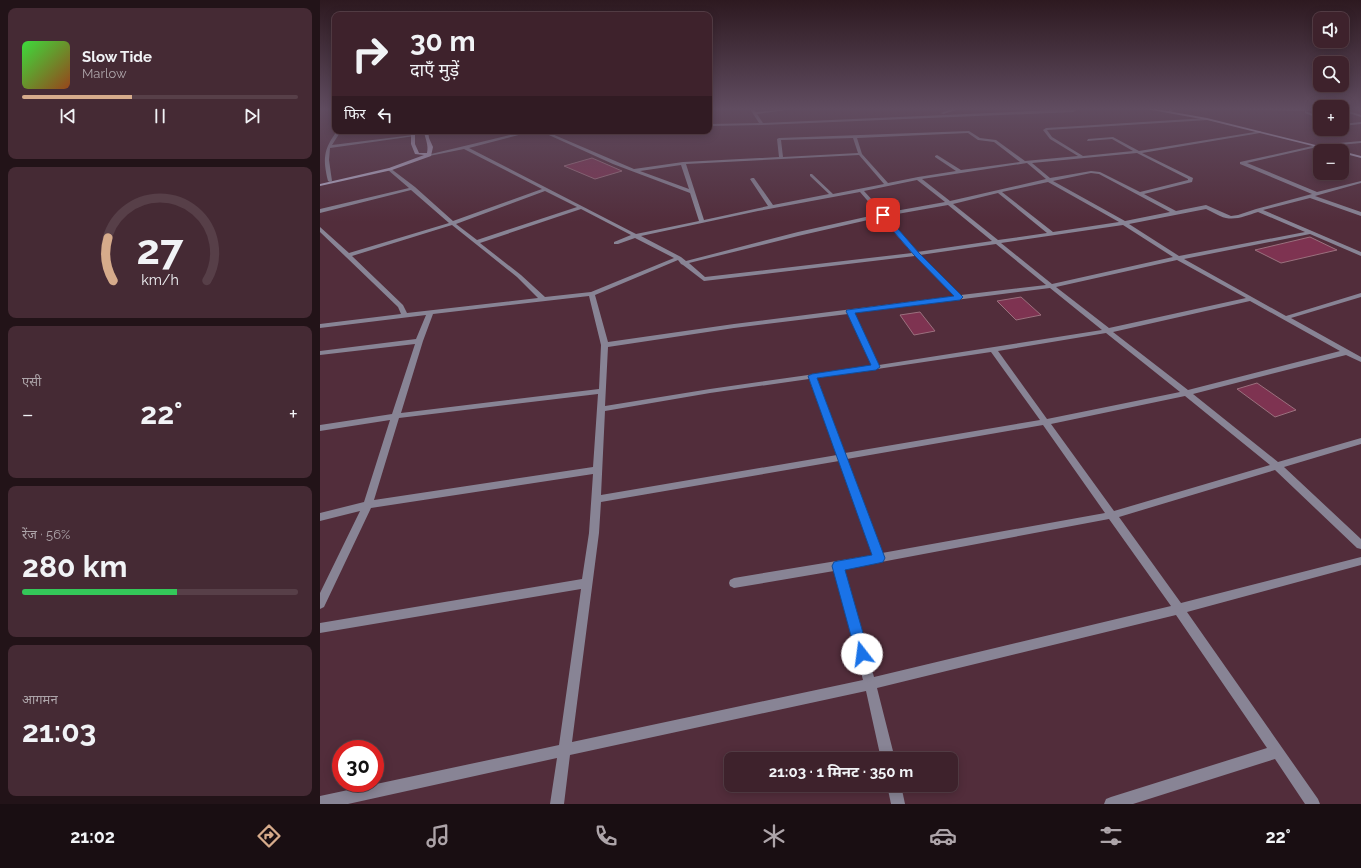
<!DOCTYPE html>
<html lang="hi">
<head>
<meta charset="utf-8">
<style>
  :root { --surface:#3e222c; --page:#452a34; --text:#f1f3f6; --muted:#ada4a9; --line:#573f48; --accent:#d6ab8b }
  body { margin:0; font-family:Raleway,"Noto Sans Devanagari",sans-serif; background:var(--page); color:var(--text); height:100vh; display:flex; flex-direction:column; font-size:15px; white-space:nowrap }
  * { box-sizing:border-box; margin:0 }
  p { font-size:13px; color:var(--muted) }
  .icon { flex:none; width:22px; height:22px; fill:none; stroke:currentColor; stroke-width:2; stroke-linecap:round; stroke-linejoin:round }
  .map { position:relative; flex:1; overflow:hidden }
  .drawer { display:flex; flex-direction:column; gap:8px; padding:8px; background:#221318; width:320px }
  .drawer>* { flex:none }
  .banner { position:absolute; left:12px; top:12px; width:380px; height:122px; border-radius:8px; box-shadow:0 2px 10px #0003,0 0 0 1px var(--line); background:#3e222c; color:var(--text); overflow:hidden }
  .tools { position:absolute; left:993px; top:12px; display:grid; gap:8px }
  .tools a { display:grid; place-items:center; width:36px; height:36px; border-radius:8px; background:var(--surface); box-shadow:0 2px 10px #0003,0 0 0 1px var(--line); font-size:20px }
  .speed { position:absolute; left:12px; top:740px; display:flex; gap:8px; font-size:20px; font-weight:700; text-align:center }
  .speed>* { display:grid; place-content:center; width:52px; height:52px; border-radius:50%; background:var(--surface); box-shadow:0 2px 10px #0003,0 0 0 1px var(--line); line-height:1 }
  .speed .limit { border:6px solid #d22; background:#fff; color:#111 }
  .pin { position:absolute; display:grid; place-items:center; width:34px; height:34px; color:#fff; margin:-17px; border-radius:8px; box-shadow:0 2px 6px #0006 }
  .me { position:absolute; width:44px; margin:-22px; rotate:345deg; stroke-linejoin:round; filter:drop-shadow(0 0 3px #0008) }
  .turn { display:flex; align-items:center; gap:14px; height:84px; padding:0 12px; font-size:18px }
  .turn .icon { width:52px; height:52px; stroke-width:2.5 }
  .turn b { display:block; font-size:28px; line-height:34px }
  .then { display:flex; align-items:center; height:38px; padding:0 12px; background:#0003; gap:8px; font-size:15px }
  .big { font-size:30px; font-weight:700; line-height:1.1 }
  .drawer .widget { flex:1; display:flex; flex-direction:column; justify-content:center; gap:6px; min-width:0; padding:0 14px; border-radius:8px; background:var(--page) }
  .drawer .dial { align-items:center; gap:0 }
  .dial svg { height:104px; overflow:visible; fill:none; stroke:var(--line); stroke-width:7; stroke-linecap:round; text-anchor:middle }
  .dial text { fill:var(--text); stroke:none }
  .song { display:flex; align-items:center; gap:12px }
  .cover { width:48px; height:48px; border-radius:6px; background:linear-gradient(135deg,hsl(120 70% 55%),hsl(20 70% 35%)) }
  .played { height:4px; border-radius:2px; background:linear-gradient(90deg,var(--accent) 40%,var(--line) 40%) }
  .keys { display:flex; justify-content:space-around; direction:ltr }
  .heat { display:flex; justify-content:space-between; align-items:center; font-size:22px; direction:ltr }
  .charge { height:6px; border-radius:3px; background:linear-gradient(90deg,#34c759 56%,var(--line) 0) }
  .trip { position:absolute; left:404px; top:752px; width:234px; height:40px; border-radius:8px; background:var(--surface); box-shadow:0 2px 10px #0003,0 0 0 1px var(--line); font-weight:700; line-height:40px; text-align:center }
  .tabs { display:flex; height:64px; justify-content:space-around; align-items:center; background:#190e12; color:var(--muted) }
  .tabs .icon { width:28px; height:28px }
  .tabs .on { color:var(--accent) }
  .tabs b { font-size:18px; color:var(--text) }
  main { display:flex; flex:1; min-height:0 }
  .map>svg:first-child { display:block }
  .building { fill:#7e3351; stroke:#9b707e }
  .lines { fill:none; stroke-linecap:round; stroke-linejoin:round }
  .street { fill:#888495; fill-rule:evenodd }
  .secondary { fill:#b4adc8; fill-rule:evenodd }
  .route { fill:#1a73e8; stroke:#114b97 }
</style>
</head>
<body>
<main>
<section class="drawer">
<div class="widget">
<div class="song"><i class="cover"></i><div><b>Slow Tide</b><p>Marlow</p></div></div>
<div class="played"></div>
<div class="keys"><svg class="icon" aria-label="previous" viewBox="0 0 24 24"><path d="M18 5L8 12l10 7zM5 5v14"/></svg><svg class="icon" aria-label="pause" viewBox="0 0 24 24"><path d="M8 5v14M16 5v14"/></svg><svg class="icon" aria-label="next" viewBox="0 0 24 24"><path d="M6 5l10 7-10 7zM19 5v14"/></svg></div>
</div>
<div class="widget dial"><svg viewBox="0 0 100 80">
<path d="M14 69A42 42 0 1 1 86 69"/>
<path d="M14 69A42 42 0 0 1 10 36" stroke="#d6ab8b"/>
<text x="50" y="56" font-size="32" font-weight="700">27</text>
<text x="50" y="72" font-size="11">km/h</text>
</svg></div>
<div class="widget"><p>एसी</p>
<div class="heat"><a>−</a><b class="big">22°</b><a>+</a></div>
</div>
<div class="widget"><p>रेंज · 56%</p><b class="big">280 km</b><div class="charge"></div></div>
<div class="widget"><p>आगमन</p><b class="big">21:03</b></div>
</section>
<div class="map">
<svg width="1041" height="804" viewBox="0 0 1041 804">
  <rect width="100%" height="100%" fill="#522d3b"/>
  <g class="building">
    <path d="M272 158 279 161 302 171 275 179 244 166Z"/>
    <path d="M990 237 1017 250 961 263 935 250Z"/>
    <path d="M701 297 721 315 696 320 677 301Z"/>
    <path d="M600 312 615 331 594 335 580 315Z"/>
    <path d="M937 383 976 410 955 417 917 389Z"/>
  </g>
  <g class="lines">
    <g class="street">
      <path d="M430 109H434L436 112 473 109 437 114 443 123 758 109 753 112 442 125 389 126V124L439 123Z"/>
      <path d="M632 109H639L623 114 621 113Z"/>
      <path d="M850 109H854L850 113H848Z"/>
      <path d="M927 109H1000V111L929 110Z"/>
      <path d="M1022 109 1041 115V117L1022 111Z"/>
      <path d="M985 111 1000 117V119L985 113Z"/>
      <path d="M887 118 888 120 727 130 732 137 763 156 813 151 792 139 767 141 768 139 793 137 819 151 941 131 940 133 822 153 873 178 872 182 824 194 856 211 886 205 911 216 918 215 936 209 992 194 920 164V162L997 145 1041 141V143L997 147 927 163 997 192 1041 181V183L995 196 1041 212V216L990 198 943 210 1041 252V256L990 234 864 259 966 316 1041 293V297L971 318 1041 357V362L1026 355 873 394 958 462 1041 438V444L964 467 1041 539V549L1037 548 955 470 799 517 861 603 1041 557V565L867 612 998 799 1000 804H985L955 759 813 804H784L786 799 791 797 947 748 856 615 557 688 575 759H561L546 691 250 755 244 804H230L237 758 28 804H0V796L239 745 261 589 0 633V623L262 579 269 533 273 474 51 508 4 607 0 609V593L40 511 0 521V513L44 502 70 420 0 431V425L72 414 95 344 0 355V351L96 339 106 315 0 328V324L81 314 78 307 0 232V227L29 253 129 223 91 190 0 213V209L89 188 68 170V169L70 168 95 187 133 221 222 189 144 149 109 156 107 155 207 131H214L149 148 316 234 379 221 370 193 293 164 220 131H225L314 169 363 162 459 157 457 139 459 138 649 131 660 138 676 140 705 161 758 156 730 139 723 130 726 128ZM648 133 658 140 674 142 700 162 641 170 617 155 615 156V157L636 171 598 177 568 183 542 154 537 138ZM533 138 538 153 463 157 461 140ZM817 153 868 179V180L820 192 780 172 771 171 730 178 712 163ZM539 155 564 184 513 194 492 174H490V176L509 194 453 205 434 178H432L430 179 448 206 384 220 366 164ZM707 163 726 179 630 201 602 179ZM361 165 369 189 320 171ZM771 173 779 174 850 212 805 221 733 181ZM597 180 625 202 564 213 544 191ZM728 182 799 222 733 232 682 192ZM225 191 257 207 157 240 136 224ZM540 192 559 214 478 232 366 261 361 257 321 236 438 211ZM678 193 727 233 678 240 633 204ZM628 205 672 241 597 252 566 216ZM261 209 311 235 294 242V244H298L315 238 354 258 271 292 225 297 201 275 160 243ZM886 209C891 211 895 214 900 216 913 222 925 216 938 212L985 232 859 256 809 224ZM561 217 592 253 385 277 369 263 478 236ZM132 225 197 277 218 298 87 313 83 305 32 256ZM803 225 853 257 732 284 681 243ZM676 244 726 285 641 295 600 255ZM595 256 635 296 414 324 288 342 275 295 358 260 361 264 363 265 384 281ZM857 260 926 298 789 328 736 287ZM730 288 782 330 559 365 534 313ZM269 296 281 345 279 389 81 413 103 341 113 314ZM930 301 1020 351 868 390 793 332ZM528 314 552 366 390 389 285 406 288 347 414 328ZM786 333 860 392 727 419 678 351ZM671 352 720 420 525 453 497 378ZM489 379 517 455 281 495 285 411 390 393ZM278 394 273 467 54 500 79 418ZM865 396 950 465 794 511 731 424ZM723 425 785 513 562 553 527 459ZM519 461 553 555 414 578 410 580 409 583 410 586 414 588 514 571 543 680 252 742 279 533 281 502ZM789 519 851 606 554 677 524 569Z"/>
      <path d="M1041 122V124L1022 126V124Z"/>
      <path d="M17 131H21L12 145 93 135 95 136 10 148 9 160 12 181 10 182 8 181C3 159 3 150 17 131Z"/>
      <path d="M567 785H581L585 804H571Z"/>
    </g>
    <g class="secondary">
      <path d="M826 109H836L887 118 1020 151H1013L887 120Z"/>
      <path d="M91 131H95V144L99 153H107C109 145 105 139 104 131H108L109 138 113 147 111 156 72 170 0 186V184L69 168 104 155 95 154 91 144Z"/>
      <path d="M1021 151H1022L1041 156V158L1022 153V151Z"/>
    </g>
  </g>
  <linearGradient id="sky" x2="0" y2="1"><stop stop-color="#2d1920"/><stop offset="0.49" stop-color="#604c60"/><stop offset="1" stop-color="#604c60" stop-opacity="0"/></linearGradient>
  <rect width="1041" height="222" fill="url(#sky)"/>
  <path class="route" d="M561 214H565L599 253 643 297 640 300 535 313 560 367 556 370 497 378 565 558 563 562 559 563 525 570 549 654 547 659 542 661 538 659 536 654 512 566 514 562 518 561 552 555 488 376 492 374 551 365 526 311 527 310 634 296 594 255 561 217Z"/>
</svg>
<div class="tools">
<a><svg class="icon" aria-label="sound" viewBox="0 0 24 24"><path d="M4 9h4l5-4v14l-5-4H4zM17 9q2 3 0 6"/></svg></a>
<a><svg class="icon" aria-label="search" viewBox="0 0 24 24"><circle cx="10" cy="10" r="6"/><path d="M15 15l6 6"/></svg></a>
<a>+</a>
<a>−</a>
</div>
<div class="speed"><div class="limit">30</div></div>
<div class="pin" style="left:563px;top:215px;background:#d93025"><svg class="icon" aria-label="arrive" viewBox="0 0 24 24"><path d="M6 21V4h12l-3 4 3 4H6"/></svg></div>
<svg class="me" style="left:542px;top:654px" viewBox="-20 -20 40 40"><circle r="19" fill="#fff"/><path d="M0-13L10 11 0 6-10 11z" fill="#1a73e8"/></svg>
<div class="trip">21:03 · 1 मिनट · 350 m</div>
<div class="banner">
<div class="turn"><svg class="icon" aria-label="right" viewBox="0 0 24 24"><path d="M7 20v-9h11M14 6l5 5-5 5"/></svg><div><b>30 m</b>दाएँ मुड़ें</div></div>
<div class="then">फिर<svg class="icon" aria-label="left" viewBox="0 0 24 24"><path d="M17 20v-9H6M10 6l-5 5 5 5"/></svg></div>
</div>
</div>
</main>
<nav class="tabs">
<b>21:02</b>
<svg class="icon on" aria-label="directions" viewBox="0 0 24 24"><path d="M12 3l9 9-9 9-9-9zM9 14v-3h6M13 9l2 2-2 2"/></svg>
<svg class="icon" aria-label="music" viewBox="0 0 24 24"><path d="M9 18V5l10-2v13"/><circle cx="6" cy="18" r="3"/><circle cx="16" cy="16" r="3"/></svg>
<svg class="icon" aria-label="phone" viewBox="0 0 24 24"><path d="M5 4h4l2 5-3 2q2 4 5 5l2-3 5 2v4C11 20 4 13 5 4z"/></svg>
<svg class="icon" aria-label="climate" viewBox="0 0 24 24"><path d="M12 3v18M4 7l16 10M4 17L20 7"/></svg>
<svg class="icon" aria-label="car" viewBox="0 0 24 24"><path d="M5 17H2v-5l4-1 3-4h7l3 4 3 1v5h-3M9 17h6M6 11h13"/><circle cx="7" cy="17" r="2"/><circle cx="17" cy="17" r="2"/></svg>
<svg class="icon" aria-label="filters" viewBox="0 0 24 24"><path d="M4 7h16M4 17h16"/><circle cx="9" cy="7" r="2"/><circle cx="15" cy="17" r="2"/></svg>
<b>22°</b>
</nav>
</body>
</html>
